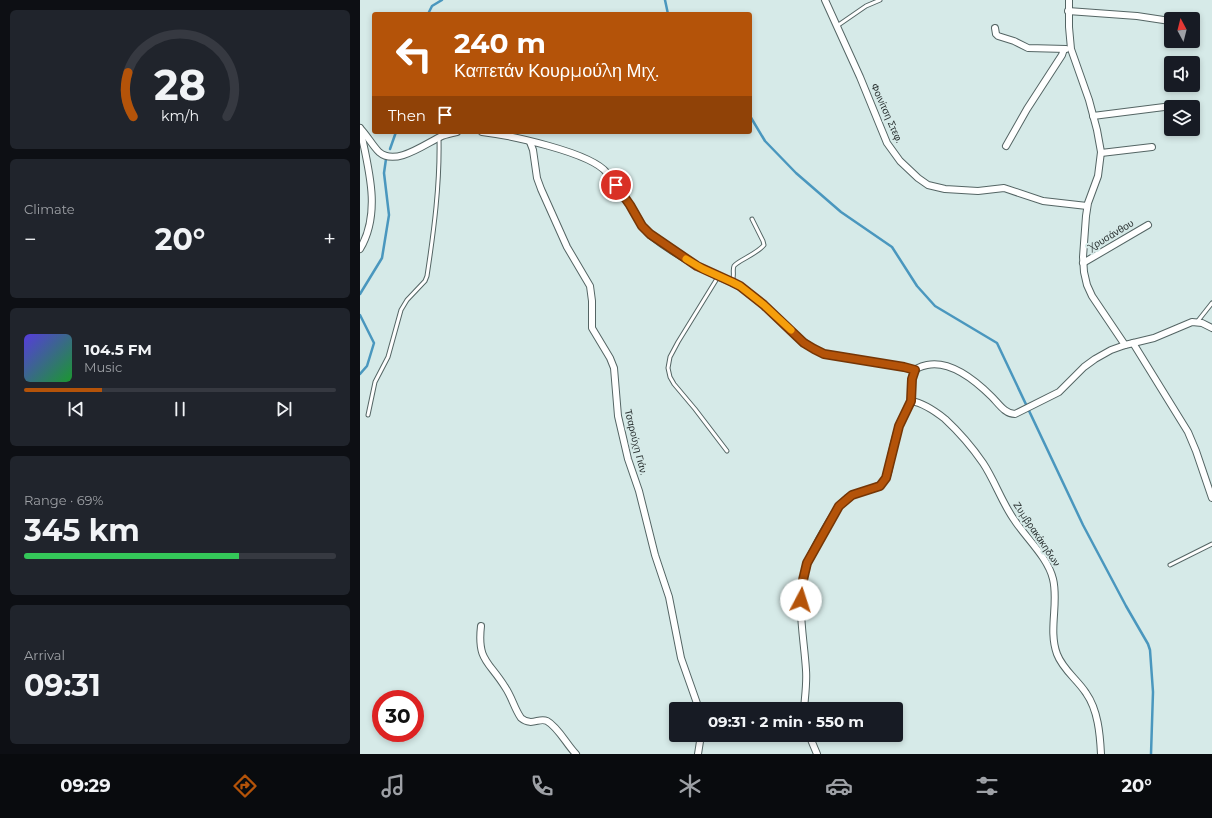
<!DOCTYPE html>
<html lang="en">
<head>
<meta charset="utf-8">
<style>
  :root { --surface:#171b24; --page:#20242c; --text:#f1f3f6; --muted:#9ea1a6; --line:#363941; --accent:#b45309 }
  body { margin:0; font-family:Montserrat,sans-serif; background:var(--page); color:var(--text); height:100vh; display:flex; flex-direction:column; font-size:15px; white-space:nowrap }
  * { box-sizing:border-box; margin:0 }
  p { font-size:13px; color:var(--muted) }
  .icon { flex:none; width:22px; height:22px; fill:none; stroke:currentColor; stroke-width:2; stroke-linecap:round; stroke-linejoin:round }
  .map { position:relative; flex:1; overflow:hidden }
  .sheet { display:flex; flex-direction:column; gap:10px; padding:10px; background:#0d0f14; width:360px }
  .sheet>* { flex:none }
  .guide { position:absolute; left:12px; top:12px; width:380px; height:122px; border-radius:4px; box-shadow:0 2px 6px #0003; background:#b45309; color:#fff; overflow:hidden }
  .needle { width:26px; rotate:353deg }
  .buttons { position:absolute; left:804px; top:12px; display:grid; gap:8px }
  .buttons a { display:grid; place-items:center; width:36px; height:36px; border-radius:4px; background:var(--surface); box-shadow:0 2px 6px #0003; font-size:20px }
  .speed { position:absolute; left:12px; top:690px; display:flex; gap:8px; font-size:20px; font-weight:700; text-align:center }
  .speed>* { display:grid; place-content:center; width:52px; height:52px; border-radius:50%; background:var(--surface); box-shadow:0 2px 6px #0003; line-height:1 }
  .speed .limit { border:6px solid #d22; background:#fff; color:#111 }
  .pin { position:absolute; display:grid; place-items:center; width:34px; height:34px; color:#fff; margin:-17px; border:2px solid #fff; border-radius:50%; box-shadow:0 1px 4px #0007 }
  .me { position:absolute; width:44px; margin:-22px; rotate:5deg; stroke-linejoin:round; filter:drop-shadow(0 0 3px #0008) }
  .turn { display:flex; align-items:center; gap:14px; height:84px; padding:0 16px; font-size:18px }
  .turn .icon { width:52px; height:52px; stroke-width:2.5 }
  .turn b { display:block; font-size:28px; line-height:34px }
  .then { display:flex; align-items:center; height:38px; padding:0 16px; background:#0003; gap:8px; font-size:15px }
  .big { font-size:30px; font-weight:700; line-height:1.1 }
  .sheet .widget { flex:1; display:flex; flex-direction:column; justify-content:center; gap:6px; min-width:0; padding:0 14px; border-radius:6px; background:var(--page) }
  .sheet .dial { align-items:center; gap:0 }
  .dial svg { height:104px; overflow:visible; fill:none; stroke:var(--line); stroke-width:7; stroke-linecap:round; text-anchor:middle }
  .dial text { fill:var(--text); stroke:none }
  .song { display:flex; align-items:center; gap:12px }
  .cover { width:48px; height:48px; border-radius:6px; background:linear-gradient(135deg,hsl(250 70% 55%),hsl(130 70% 35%)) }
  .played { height:4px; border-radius:2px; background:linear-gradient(90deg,var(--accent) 25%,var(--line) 25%) }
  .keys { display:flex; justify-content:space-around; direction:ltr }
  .heat { display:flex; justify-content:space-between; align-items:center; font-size:22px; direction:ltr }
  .charge { height:6px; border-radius:3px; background:linear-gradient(90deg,#34c759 69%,var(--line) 0) }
  .trip { position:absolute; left:309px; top:702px; width:234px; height:40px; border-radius:4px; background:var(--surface); box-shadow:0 2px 6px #0003; font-weight:700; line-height:40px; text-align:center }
  .menu { display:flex; height:64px; justify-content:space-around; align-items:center; background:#090b0e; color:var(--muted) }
  .menu .icon { width:28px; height:28px }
  .menu .on { color:var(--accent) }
  .menu b { font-size:18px; color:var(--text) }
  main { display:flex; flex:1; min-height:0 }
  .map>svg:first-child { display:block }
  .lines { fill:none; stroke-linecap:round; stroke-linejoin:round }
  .stream { stroke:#4a97be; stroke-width:2.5 }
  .lane-casing { stroke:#546564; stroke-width:5 }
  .street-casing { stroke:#546564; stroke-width:8 }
  .lane { stroke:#fff; stroke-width:3 }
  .street { stroke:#fff; stroke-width:6 }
  .route-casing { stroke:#753606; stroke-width:10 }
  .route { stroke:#b45309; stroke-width:7 }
  .slow { stroke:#f59e0b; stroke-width:7 }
  .labels { text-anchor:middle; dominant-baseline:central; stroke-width:4; stroke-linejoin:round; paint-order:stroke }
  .street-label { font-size:10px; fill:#2a3131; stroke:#d6eae8 }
</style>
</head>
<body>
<main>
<section class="sheet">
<div class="widget dial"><svg viewBox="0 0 100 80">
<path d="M14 69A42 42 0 1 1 86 69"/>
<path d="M14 69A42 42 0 0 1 10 35" stroke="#b45309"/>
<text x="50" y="56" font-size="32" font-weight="700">28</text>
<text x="50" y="72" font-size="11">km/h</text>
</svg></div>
<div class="widget"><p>Climate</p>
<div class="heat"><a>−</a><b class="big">20°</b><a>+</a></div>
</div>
<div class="widget">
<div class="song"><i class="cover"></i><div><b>104.5 FM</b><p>Music</p></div></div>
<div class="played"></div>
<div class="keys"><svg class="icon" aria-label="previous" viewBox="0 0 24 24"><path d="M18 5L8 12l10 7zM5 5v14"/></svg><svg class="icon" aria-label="pause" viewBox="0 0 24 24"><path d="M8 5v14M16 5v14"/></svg><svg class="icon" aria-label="next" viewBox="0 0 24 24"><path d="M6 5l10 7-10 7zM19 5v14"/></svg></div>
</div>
<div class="widget"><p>Range · 69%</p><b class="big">345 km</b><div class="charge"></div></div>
<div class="widget"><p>Arrival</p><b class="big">09:31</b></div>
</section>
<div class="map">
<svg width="852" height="754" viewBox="0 0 852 754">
  <rect width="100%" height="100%" fill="#d6eae8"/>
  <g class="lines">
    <g class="stream">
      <path d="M305 0 308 14"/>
      <path d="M68 14 72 6 82 0"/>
      <path d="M390 116 405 141 436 173 481 212 532 247 557 286 575 306 637 343 723 525 766 606 788 644 790 650 793 692 791 754"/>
      <path d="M30 149 36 132"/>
      <path d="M0 294 22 258 29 215 24 173 26 159"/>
      <path d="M0 315 14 343 7 366 0 374"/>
    </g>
    <defs>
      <g id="lane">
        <path d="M477 26 506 6 520 0"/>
        <path d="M358 277 318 342 310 357 308 368 310 377 314 384 335 409 367 451"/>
        <path d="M372 282C375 276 372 270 374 266 377 261 397 254 404 245L403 241 392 219"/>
        <path d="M837 322 852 303"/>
        <path d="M8 415 15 382 28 357 41 310 47 300 65 281 67 276C74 230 80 184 79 138"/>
        <path d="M810 565 852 544"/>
      </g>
      <g id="street">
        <path d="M465 0 500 77 527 143 540 161 558 178 568 185 585 189 618 191 644 188 683 201 727 206"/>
        <path d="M709 0V27L711 49 729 100 737 130 741 152 738 176 728 203 726 216 723 257 724 272 727 285 732 296 765 345"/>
        <path d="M708 11 777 16 810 21"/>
        <path d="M635 28 636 34 638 36 654 41 668 48 706 49"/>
        <path d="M733 116 812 106"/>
        <path d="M0 128C8 167 22 212 0 249"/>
        <path d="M0 128C7 135 12 145 19 152 36 167 66 143 82 136 87 134 92 133 97 132"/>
        <path d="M122 132C148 135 231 152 247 173 255 183 263 194 270 205 277 215 281 227 290 235 308 249 329 262 349 272 363 279 377 283 389 293 399 301 408 309 417 317 432 331 445 347 465 354L544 367 555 370"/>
        <path d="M170 142 173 150 177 178 181 189 207 247 230 286 232 301V328L250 358 254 368 258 416 268 459 279 491 295 555 309 597 321 658 339 709"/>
        <path d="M646 146 667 109 702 55 704 49"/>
        <path d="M741 153 792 147"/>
        <path d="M723 263 788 225"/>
        <path d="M773 343 828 432 836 451 852 498"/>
        <path d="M551 401C564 403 575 411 585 419 599 432 612 447 623 463 635 481 642 503 655 521 667 539 688 558 693 579 699 603 688 630 697 654 703 670 717 679 726 693 738 710 740 734 741 754"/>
        <path d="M121 626C117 661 129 661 145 687 152 697 154 708 161 718 172 727 179 717 187 721 198 727 207 745 216 754"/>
        <path d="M444 709C445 696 447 683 446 670 444 637 436 603 445 571 449 555 475 508 487 498 500 488 520 493 527 476 530 468 530 460 532 452 534 443 536 435 539 426 542 417 548 410 551 401 553 393 549 380 554 372 556 368 562 366 567 365 591 360 616 381 632 397 639 404 645 414 655 414L699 392 724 367 735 359 751 350 765 345 794 338 832 322 842 323 852 328"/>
        <path d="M449 735 457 754"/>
        <path d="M338 754 341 735"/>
      </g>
    </defs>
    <use href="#lane" class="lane-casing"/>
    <use href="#street" class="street-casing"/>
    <use href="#lane" class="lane"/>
    <use href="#street" class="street"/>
  </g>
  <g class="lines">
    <defs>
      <path id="route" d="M256 185 270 205 282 226 290 234 337 266 372 282 380 286 404 305 444 343 454 349 464 354 544 367 555 370 552 379 551 401 539 426 526 478 520 486 492 495 479 506 447 563 443 580 441 600"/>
    </defs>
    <use href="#route" class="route-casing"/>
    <use href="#route" class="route"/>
    <path class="slow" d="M326 259 343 269 372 282 380 286 404 305 431 330"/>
  </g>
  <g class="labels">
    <g class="street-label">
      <text transform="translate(527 113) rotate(66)">Φοινίτση Στεφ.</text>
      <text transform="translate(751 235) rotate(-31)">Χρυσάνθου</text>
      <text transform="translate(276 442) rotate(76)">Τσαρούχη Γιάν.</text>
      <text transform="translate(677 534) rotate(56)">Ζυμβρακάκηδων</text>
    </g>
  </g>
</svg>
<div class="buttons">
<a><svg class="needle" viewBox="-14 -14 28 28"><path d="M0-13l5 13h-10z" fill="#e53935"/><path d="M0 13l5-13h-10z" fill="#9ea1a6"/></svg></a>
<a><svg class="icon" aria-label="sound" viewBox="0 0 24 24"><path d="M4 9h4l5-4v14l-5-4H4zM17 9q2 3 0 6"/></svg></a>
<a><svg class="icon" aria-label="layers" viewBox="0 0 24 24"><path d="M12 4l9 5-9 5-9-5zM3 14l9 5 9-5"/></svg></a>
</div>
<div class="speed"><div class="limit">30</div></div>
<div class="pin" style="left:256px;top:185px;background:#d93025"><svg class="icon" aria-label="arrive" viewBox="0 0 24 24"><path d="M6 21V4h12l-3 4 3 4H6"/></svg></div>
<svg class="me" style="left:441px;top:600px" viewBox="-20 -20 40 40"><circle r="19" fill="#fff"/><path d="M0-13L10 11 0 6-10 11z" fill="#b45309"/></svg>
<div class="trip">09:31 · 2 min · 550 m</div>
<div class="guide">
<div class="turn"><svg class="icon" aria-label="left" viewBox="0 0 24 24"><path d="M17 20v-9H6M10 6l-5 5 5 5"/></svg><div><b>240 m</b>Καπετάν Κουρμούλη Μιχ.</div></div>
<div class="then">Then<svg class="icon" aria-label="arrive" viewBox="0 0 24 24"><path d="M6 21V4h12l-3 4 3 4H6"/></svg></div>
</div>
</div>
</main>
<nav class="menu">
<b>09:29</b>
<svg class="icon on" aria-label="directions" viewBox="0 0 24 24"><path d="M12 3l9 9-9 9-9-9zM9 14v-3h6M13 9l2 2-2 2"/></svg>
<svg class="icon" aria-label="music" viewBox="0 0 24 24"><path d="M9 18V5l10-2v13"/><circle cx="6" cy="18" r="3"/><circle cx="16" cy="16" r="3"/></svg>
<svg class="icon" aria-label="phone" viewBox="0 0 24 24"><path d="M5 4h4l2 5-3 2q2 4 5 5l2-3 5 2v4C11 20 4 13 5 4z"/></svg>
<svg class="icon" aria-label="climate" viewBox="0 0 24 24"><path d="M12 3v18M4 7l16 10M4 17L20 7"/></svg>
<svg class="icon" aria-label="car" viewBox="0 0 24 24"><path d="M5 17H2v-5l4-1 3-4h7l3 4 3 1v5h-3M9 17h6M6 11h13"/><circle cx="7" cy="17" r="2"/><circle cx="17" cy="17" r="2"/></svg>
<svg class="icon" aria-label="filters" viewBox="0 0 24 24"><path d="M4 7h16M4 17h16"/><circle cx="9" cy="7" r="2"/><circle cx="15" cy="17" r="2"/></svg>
<b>20°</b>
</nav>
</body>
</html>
